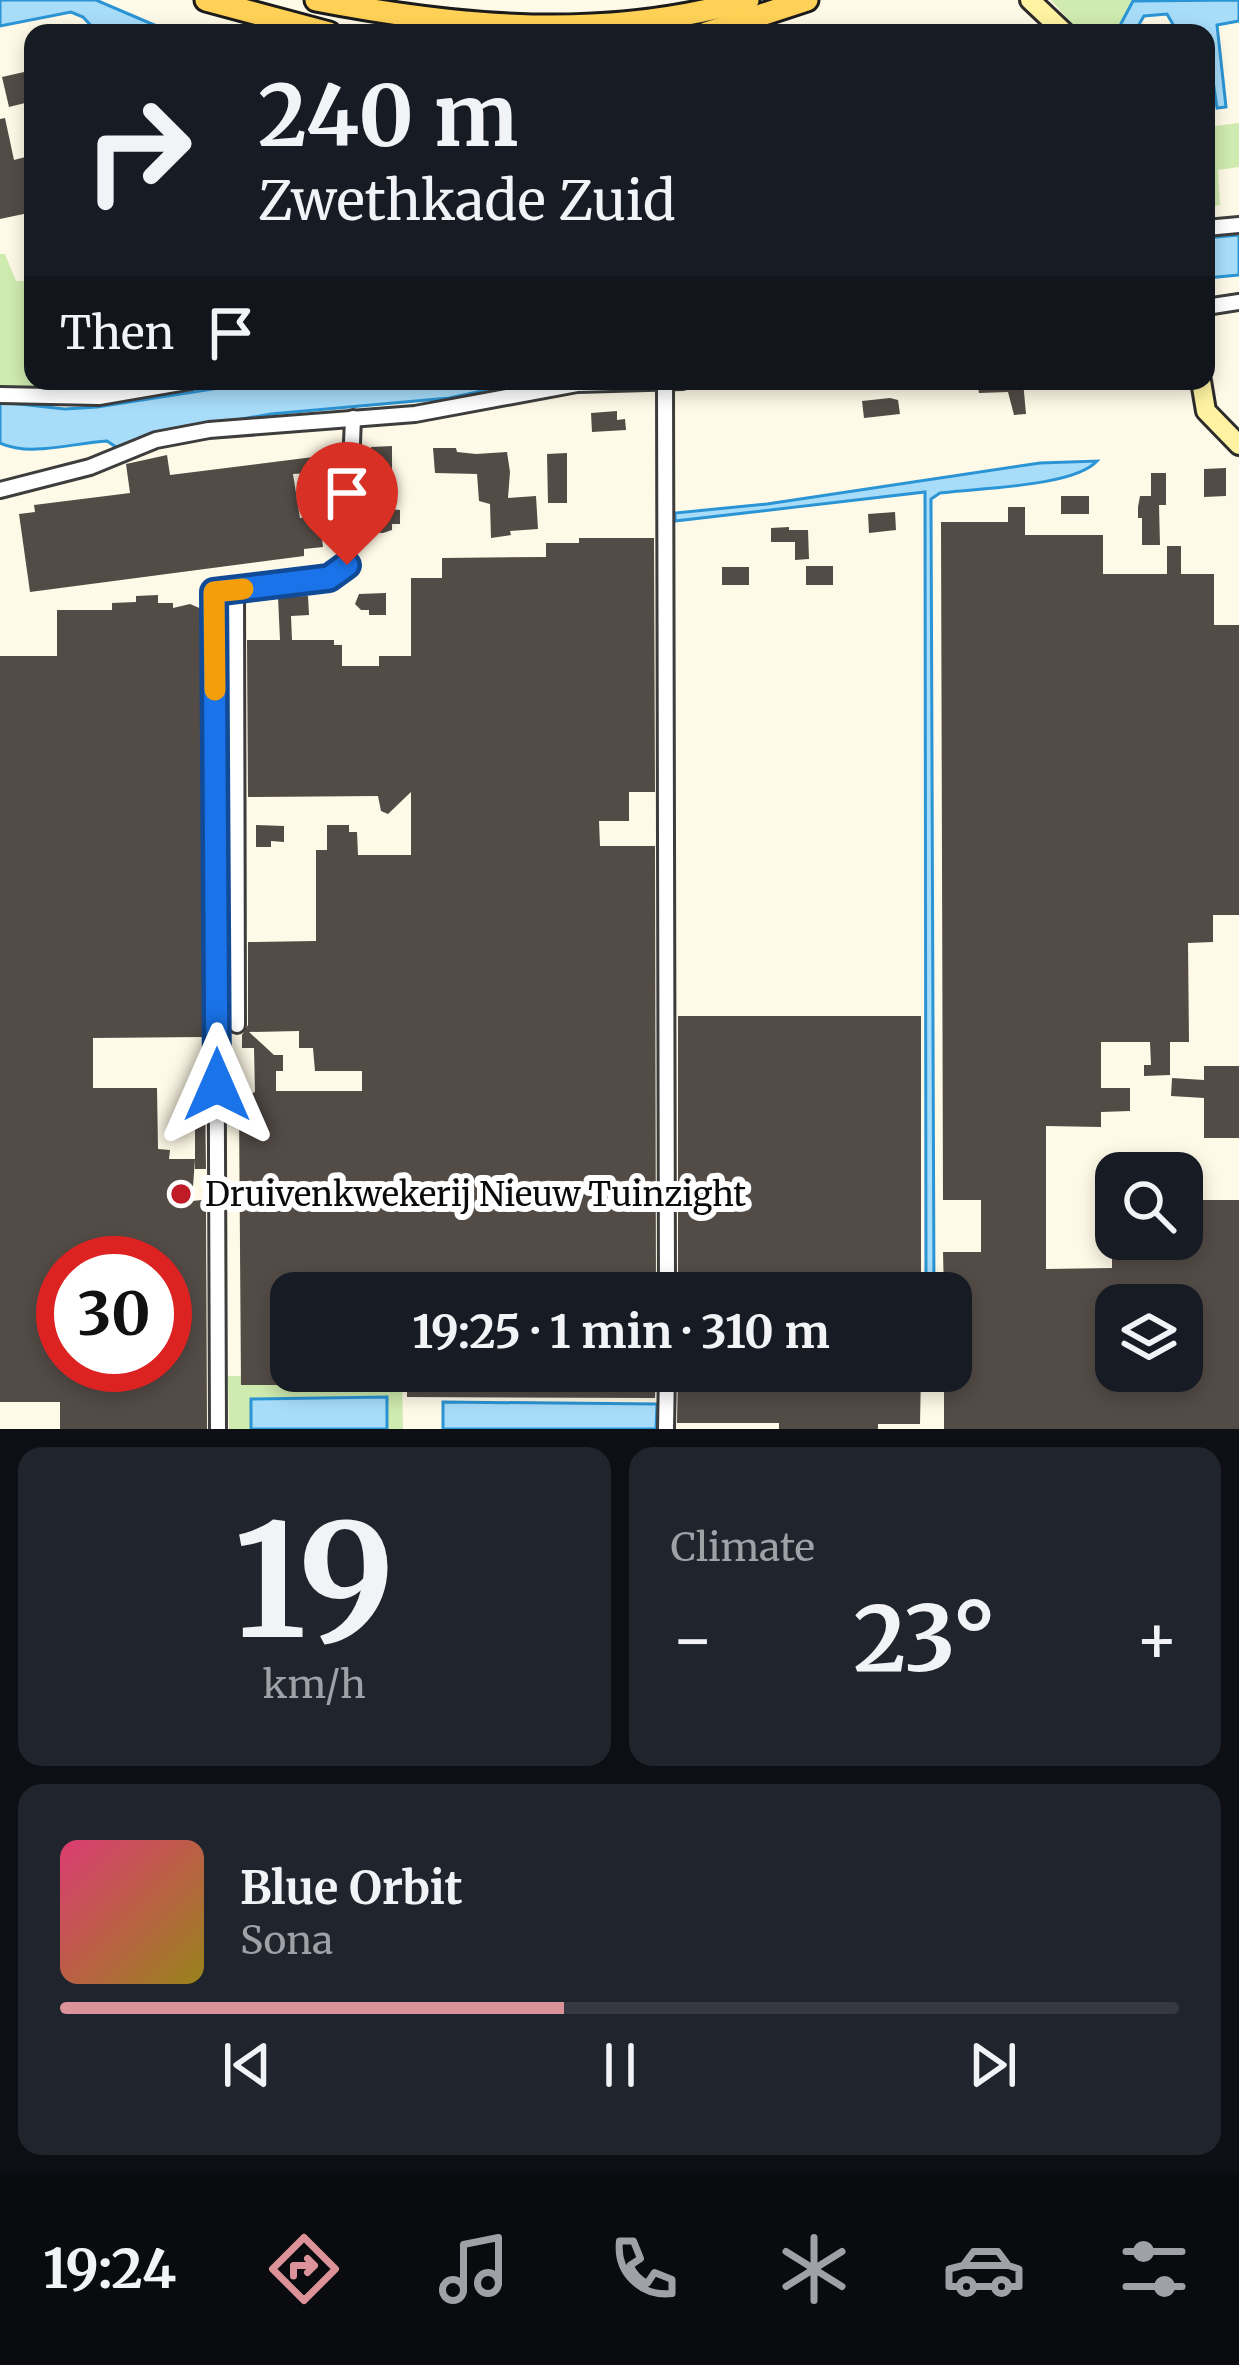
<!DOCTYPE html>
<html lang="en">
<head>
<meta charset="utf-8">
<style>
  :root { --surface:#171b24; --page:#20242c; --text:#f1f3f6; --muted:#9ea1a6; --line:#363941; --accent:#db9299 }
  body { margin:0; font-family:Merriweather,serif; background:var(--page); color:var(--text); height:100vh; display:flex; flex-direction:column; font-size:45px; white-space:nowrap }
  * { box-sizing:border-box; margin:0 }
  p { font-size:39px; color:var(--muted) }
  .icon { flex:none; width:66px; height:66px; fill:none; stroke:currentColor; stroke-width:2; stroke-linecap:round; stroke-linejoin:round }
  .map { position:relative; height:1429px; overflow:hidden }
  .panel { display:flex; flex-direction:column; gap:18px; padding:18px; background:#0d0f14; flex:1 }
  .panel>* { flex:none }
  .banner { position:absolute; left:24px; top:24px; width:1191px; height:366px; border-radius:24px; box-shadow:0 6px 18px #0003; background:#171b24; color:var(--text); overflow:hidden }
  .fabs { position:absolute; left:1095px; top:1152px; display:grid; gap:24px }
  .fabs a { display:grid; place-items:center; width:108px; height:108px; border-radius:24px; background:var(--surface); box-shadow:0 6px 18px #0003; font-size:60px }
  .speed { position:absolute; left:36px; top:1236px; display:flex; gap:24px; font-size:60px; font-weight:700; text-align:center }
  .speed>* { display:grid; place-content:center; width:156px; height:156px; border-radius:50%; background:var(--surface); box-shadow:0 6px 18px #0003; line-height:1 }
  .speed .limit { border:18px solid #d22; background:#fff; color:#111 }
  .pin { position:absolute; display:grid; place-items:center; width:102px; height:102px; color:#fff; margin:-123px -51px; border-radius:50% 50% 50% 0; rotate:-45deg; box-shadow:0 0 12px #0007 }
  .pin .icon { rotate:45deg }
  .me { position:absolute; width:132px; margin:-66px; rotate:0deg; stroke-linejoin:round; filter:drop-shadow(0 0 9px #0008) }
  .turn { display:flex; align-items:center; gap:42px; height:252px; padding:0 36px; font-size:54px }
  .turn .icon { width:156px; height:156px; stroke-width:2.5 }
  .turn b { display:block; font-size:84px; line-height:102px }
  .then { display:flex; align-items:center; height:114px; padding:0 36px; background:#0003; gap:24px; font-size:45px }
  .big { font-size:90px; font-weight:700; line-height:1.1 }
  .panel .widget { flex:1; display:flex; flex-direction:column; justify-content:center; gap:18px; min-width:0; padding:0 42px; border-radius:24px; background:var(--page) }
  .panel .dial { align-items:center; gap:0 }
  .dial b { font-size:156px; line-height:1 }
  .song { display:flex; align-items:center; gap:36px }
  .cover { width:144px; height:144px; border-radius:18px; background:linear-gradient(135deg,hsl(340 70% 55%),hsl(50 70% 35%)) }
  .played { height:12px; border-radius:6px; background:linear-gradient(90deg,var(--accent) 45%,var(--line) 45%) }
  .keys { display:flex; justify-content:space-around; direction:ltr }
  .heat { display:flex; justify-content:space-between; align-items:center; font-size:66px; direction:ltr }
  .panel .tiles { flex:1; display:grid; gap:18px; grid-template-columns:1fr 1fr }
  .widget:last-child { grid-column:span 2 }
  .trip { position:absolute; left:270px; top:1272px; width:702px; height:120px; border-radius:24px; background:var(--surface); box-shadow:0 6px 18px #0003; font-weight:700; line-height:120px; text-align:center }
  .dock { display:flex; height:192px; justify-content:space-around; align-items:center; background:#090b0e; color:var(--muted) }
  .dock .icon { width:84px; height:84px }
  .dock .current { color:var(--accent) }
  .dock b { font-size:54px; color:var(--text) }
  .map>svg:first-child { display:block }
  .green { fill:#cfebaf }
  .water { fill:#a8ddfa; stroke:#2b94d4; stroke-width:3 }
  .building { fill:#534b46; fill-rule:evenodd }
  .lines { fill:none; stroke-linecap:round; stroke-linejoin:round }
  .street-casing { stroke:#3d3d3d; stroke-width:20 }
  .secondary-casing { stroke:#2c2c2c; stroke-width:24 }
  .primary-casing { stroke:#1b1b1b; stroke-width:27 }
  .street { stroke:#fff; stroke-width:14 }
  .secondary { stroke:#fff3a2; stroke-width:18 }
  .primary { stroke:#ffd257; stroke-width:21 }
  .route-casing { stroke:#114b97; stroke-width:30 }
  .route { stroke:#1a73e8; stroke-width:21 }
  .slow { stroke:#f59e0b; stroke-width:21 }
  .poi-dot { fill:#c01c27; stroke:#fff; stroke-width:4.5 }
  .labels { text-anchor:middle; dominant-baseline:central; stroke-width:12; stroke-linejoin:round; paint-order:stroke }
  .poi-label { font-size:33px; fill:#0a0a0a; stroke:#fff; text-anchor:start }
</style>
</head>
<body>
<div class="map">
<svg width="1239" height="1429" viewBox="0 0 1239 1429">
  <rect width="100%" height="100%" fill="#fffae7"/>
  <g class="green">
    <path d="M1051 0H1138L1133 1 1116 33H1080Z"/>
    <path d="M1239 123V167L1218 170 1220 205 1215 206 1213 216 1206 221V127Z"/>
    <path d="M0 254H5L16 281H33V381H62L47 393 0 391Z"/>
    <path d="M228 1376H402L403 1429H387L386 1397 251 1399V1429H229Z"/>
  </g>
  <g class="water">
    <path d="M0 0H96L173 33H98L83 17 71 12 0 26Z"/>
    <path d="M1239 0V21L1217 25 1226 107 1217 108 1206 33H1178L1167 14 1144 16 1134 33H1116L1133 1Z"/>
    <path d="M1239 235V275L1206 278V238Z"/>
    <path d="M264 381H529L449 398 271 414 173 431 116 447 107 441C72 443 31 457 0 443V402L65 409 97 407Z"/>
    <path d="M1097 461C1074 487 976 488 940 493L931 499 934 1293H926L925 492 675 521V513L767 504 1040 463Z"/>
    <path d="M387 1397V1429H251V1399Z"/>
    <path d="M443 1402 657 1404 656 1429H443Z"/>
  </g>
  <g class="building">
    <path d="M33 70V101L9 107 2 77Z"/>
    <path d="M5 118 14 160 33 155V212L0 219V119Z"/>
    <path d="M1023 381 1026 414 1014 415 1008 392 979 393 977 382Z"/>
    <path d="M890 398 898 400 900 414 864 418 862 401Z"/>
    <path d="M617 411V420L625 419 626 430 592 432 591 413Z"/>
    <path d="M392 446V476L368 477 371 447Z"/>
    <path d="M433 448H456L457 452 476 454 507 452 510 472 508 498 536 496 538 529 510 531 511 535 491 538 490 504 479 501 477 474 435 473Z"/>
    <path d="M567 453V503H548L547 454Z"/>
    <path d="M167 455 170 475 329 455V465L337 464 338 477H325V472L293 474 300 518 319 515 323 547 304 549V556L30 592 19 514 35 512 34 505 130 493 126 464Z"/>
    <path d="M1226 468V496L1204 497V469Z"/>
    <path d="M1151 473H1166V505H1159L1160 545H1142V518H1138V507L1140 496H1151Z"/>
    <rect x="1061" y="496" width="28" height="18"/>
    <path d="M363 507 400 510V524H392V530L383 533 363 532Z"/>
    <path d="M1008 507H1025V535H1103V574H1167V546H1181V574H1214V625H1239V915H1213V942L1188 943 1189 1042H1170V1075L1144 1076V1065H1151L1150 1042H1101V1088H1130V1111L1101 1112V1127L1046 1126V1269L1112 1268V1239H1182V1200H1239V1429H944V1371H951V1293H944L943 1252H981V1200H943L941 522H1008ZM1116 1305H1182V1371H1116Z"/>
    <path d="M895 512 896 530 869 533 868 514Z"/>
    <path d="M789 527V530H808L809 559 795 560V542H771V528Z"/>
    <path d="M579 538H654L655 792H629V821H599L600 846H655L656 1293H291V1371H656L655 1398 407 1397V1385H241L239 1108 243 1097 255 1092 254 1048H242V1035L248 1025V942L316 941V850H327V825H349V832H357L358 855H411V792L388 814 381 811 378 796 248 797 247 640H280L278 597 308 596 309 615 291 616 292 640H334V645H342V666H379V656H411V578H442V558L546 557V543H579ZM299 1031V1048H313L315 1071H362V1091H276V1071H283V1055H274L249 1032Z"/>
    <rect x="806" y="566" width="27" height="19"/>
    <rect x="722" y="567" width="27" height="18"/>
    <path d="M386 593V615H369V610H361L355 604 359 594Z"/>
    <path d="M158 595V603H173V608L190 604 204 610 205 1037 93 1038V1088H157L158 1149 170 1150 169 1159H195L192 1201 202 1200V1206H206L207 1429H60V1402H0V656H57V610H112V603L136 602V596ZM63 1263H165V1365H63Z"/>
    <path d="M256 825 284 826V842L271 841V847H256Z"/>
    <rect x="678" y="1016" width="243" height="277"/>
    <path d="M1204 1066H1239V1138H1204V1098L1171 1096 1172 1078 1204 1080Z"/>
    <path d="M188 1094H205L206 1169H195V1116L184 1115V1097Z"/>
    <path d="M678 1371H921L920 1424H878V1429H779V1423H677Z"/>
  </g>
  <g class="lines">
    <defs>
      <g id="street">
        <path d="M1206 228 1239 225"/>
        <path d="M1206 307 1239 302"/>
        <path d="M665 383 667 1293"/>
        <path d="M0 395 99 397 192 381"/>
        <path d="M0 490 90 467 156 440 209 430 415 414 577 384 683 381"/>
        <path d="M236 590 237 1025"/>
        <path d="M218 1429 215 593 329 578 347 565 353 418"/>
        <path d="M666 1429 667 1371"/>
      </g>
      <g id="secondary">
        <path d="M1030 0 1065 33"/>
        <path d="M1201 381 1206 411 1239 445"/>
      </g>
      <g id="primary">
        <path d="M206 0 329 33"/>
        <path d="M316 0C461 28 604 41 748 0"/>
        <path d="M706 33 807 0"/>
      </g>
    </defs>
    <use href="#street" class="street-casing"/>
    <use href="#secondary" class="secondary-casing"/>
    <use href="#primary" class="primary-casing"/>
    <use href="#street" class="street"/>
    <use href="#secondary" class="secondary"/>
    <use href="#primary" class="primary"/>
  </g>
  <g class="lines">
    <defs>
      <path id="route" d="M217 1085 214 592 329 578 347 565"/>
    </defs>
    <use href="#route" class="route-casing"/>
    <use href="#route" class="route"/>
    <path class="slow" d="M215 690 214 592 243 589"/>
  </g>
  <circle class="poi-dot" cx="181" cy="1194" r="12"/>
  <g class="labels">
    <g class="poi-label">
      <text x="205" y="1194">Druivenkwekerij Nieuw Tuinzight</text>
    </g>
  </g>
</svg>
<div class="fabs">
<a><svg class="icon" aria-label="search" viewBox="0 0 24 24"><circle cx="10" cy="10" r="6"/><path d="M15 15l6 6"/></svg></a>
<a><svg class="icon" aria-label="layers" viewBox="0 0 24 24"><path d="M12 4l9 5-9 5-9-5zM3 14l9 5 9-5"/></svg></a>
</div>
<div class="speed"><div class="limit">30</div></div>
<div class="pin" style="left:347px;top:565px;background:#d93025"><svg class="icon" aria-label="arrive" viewBox="0 0 24 24"><path d="M6 21V4h12l-3 4 3 4H6"/></svg></div>
<svg class="me" style="left:217px;top:1085px" viewBox="-20 -20 40 40"><path d="M0-17L14 15 0 8-14 15z" fill="#1a73e8" stroke="#fff" stroke-width="4"/></svg>
<div class="trip">19:25 · 1 min · 310 m</div>
<div class="banner">
<div class="turn"><svg class="icon" aria-label="right" viewBox="0 0 24 24"><path d="M7 20v-9h11M14 6l5 5-5 5"/></svg><div><b>240 m</b>Zwethkade Zuid</div></div>
<div class="then">Then<svg class="icon" aria-label="arrive" viewBox="0 0 24 24"><path d="M6 21V4h12l-3 4 3 4H6"/></svg></div>
</div>
</div>
<section class="panel">
<div class="tiles">
<div class="widget dial"><b>19</b><p>km/h</p></div>
<div class="widget"><p>Climate</p>
<div class="heat"><a>−</a><b class="big">23°</b><a>+</a></div>
</div>
<div class="widget">
<div class="song"><i class="cover"></i><div><b>Blue Orbit</b><p>Sona</p></div></div>
<div class="played"></div>
<div class="keys"><svg class="icon" aria-label="previous" viewBox="0 0 24 24"><path d="M18 5L8 12l10 7zM5 5v14"/></svg><svg class="icon" aria-label="pause" viewBox="0 0 24 24"><path d="M8 5v14M16 5v14"/></svg><svg class="icon" aria-label="next" viewBox="0 0 24 24"><path d="M6 5l10 7-10 7zM19 5v14"/></svg></div>
</div>
</div>
</section>
<nav class="dock">
<b>19:24</b>
<svg class="icon current" aria-label="directions" viewBox="0 0 24 24"><path d="M12 3l9 9-9 9-9-9zM9 14v-3h6M13 9l2 2-2 2"/></svg>
<svg class="icon" aria-label="music" viewBox="0 0 24 24"><path d="M9 18V5l10-2v13"/><circle cx="6" cy="18" r="3"/><circle cx="16" cy="16" r="3"/></svg>
<svg class="icon" aria-label="phone" viewBox="0 0 24 24"><path d="M5 4h4l2 5-3 2q2 4 5 5l2-3 5 2v4C11 20 4 13 5 4z"/></svg>
<svg class="icon" aria-label="climate" viewBox="0 0 24 24"><path d="M12 3v18M4 7l16 10M4 17L20 7"/></svg>
<svg class="icon" aria-label="car" viewBox="0 0 24 24"><path d="M5 17H2v-5l4-1 3-4h7l3 4 3 1v5h-3M9 17h6M6 11h13"/><circle cx="7" cy="17" r="2"/><circle cx="17" cy="17" r="2"/></svg>
<svg class="icon" aria-label="filters" viewBox="0 0 24 24"><path d="M4 7h16M4 17h16"/><circle cx="9" cy="7" r="2"/><circle cx="15" cy="17" r="2"/></svg>
</nav>
</body>
</html>
